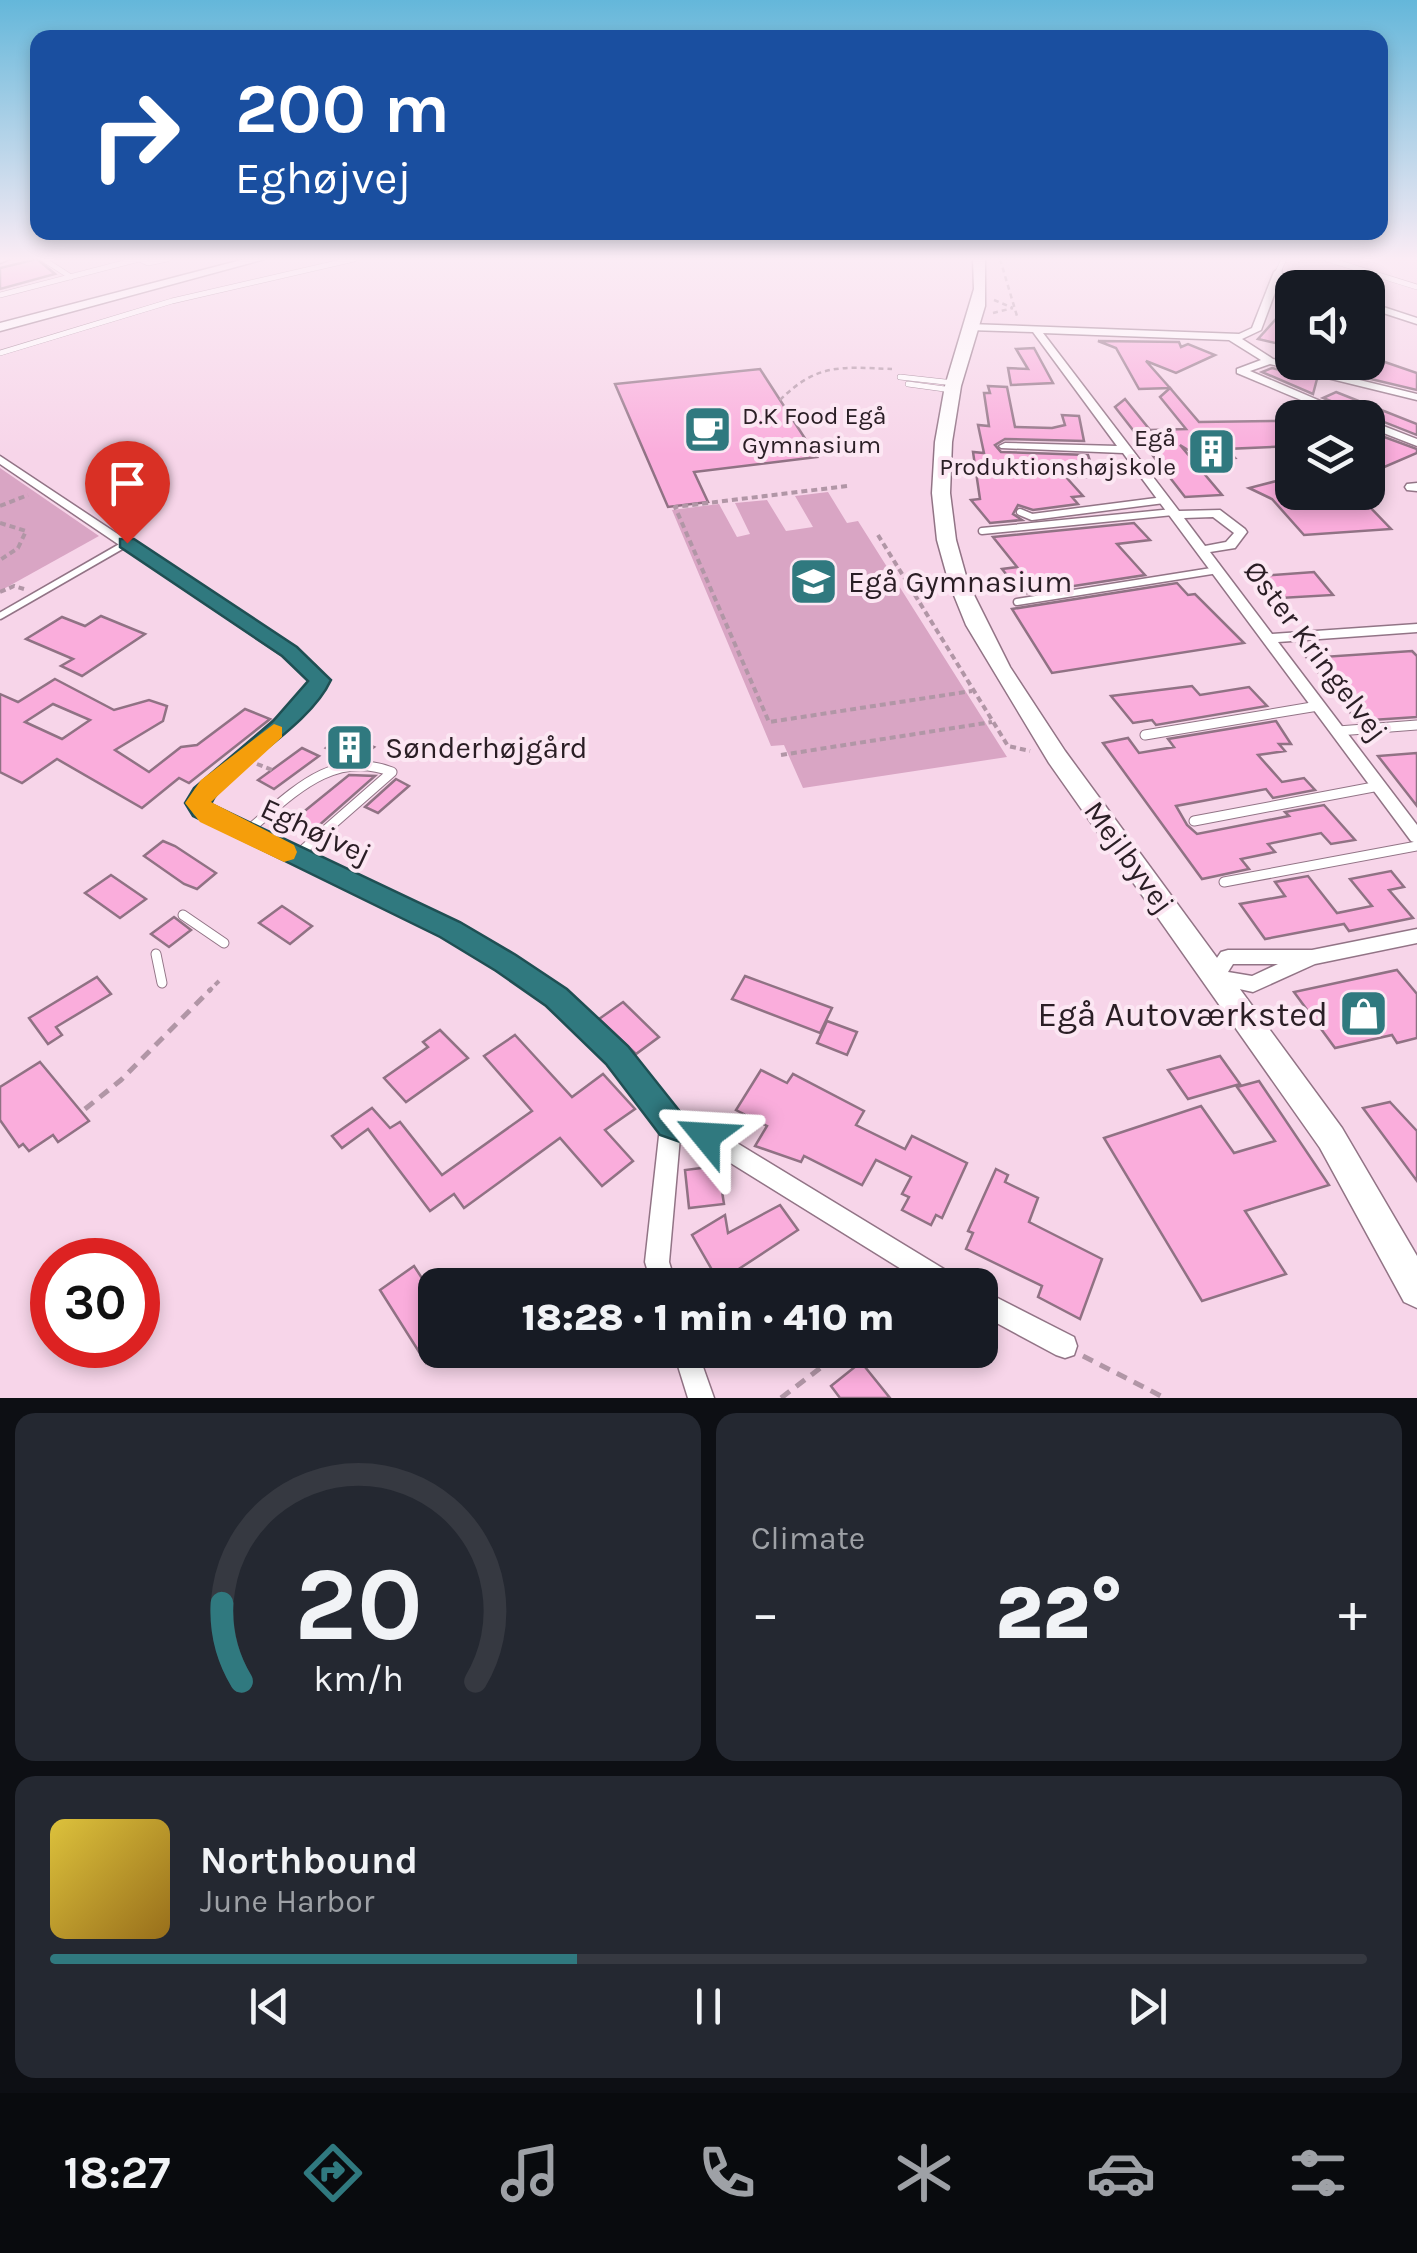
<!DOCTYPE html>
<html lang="en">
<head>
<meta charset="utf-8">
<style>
  :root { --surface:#171b24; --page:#242831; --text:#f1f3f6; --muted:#9ea1a6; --line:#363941; --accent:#30797f }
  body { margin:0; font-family:Karla,sans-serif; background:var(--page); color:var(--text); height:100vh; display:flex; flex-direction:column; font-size:38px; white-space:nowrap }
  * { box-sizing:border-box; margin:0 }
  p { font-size:32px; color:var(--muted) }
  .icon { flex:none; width:55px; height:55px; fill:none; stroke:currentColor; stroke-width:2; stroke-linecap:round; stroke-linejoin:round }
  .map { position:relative; height:1398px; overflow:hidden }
  .drawer { display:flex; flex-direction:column; gap:15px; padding:15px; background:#0d0f14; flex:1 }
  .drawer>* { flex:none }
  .guide { position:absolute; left:30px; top:30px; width:1358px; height:210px; border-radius:20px; box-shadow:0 5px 15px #0003; background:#1a4fa0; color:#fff; overflow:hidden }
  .tools { position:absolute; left:1275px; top:270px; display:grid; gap:20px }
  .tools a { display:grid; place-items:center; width:110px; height:110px; border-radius:20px; background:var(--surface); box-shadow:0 5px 15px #0003; font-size:50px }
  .speed { position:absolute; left:30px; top:1238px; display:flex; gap:20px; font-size:50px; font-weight:700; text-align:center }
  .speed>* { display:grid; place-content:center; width:130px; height:130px; border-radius:50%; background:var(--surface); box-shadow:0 5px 15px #0003; line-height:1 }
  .speed .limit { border:15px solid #d22; background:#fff; color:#111 }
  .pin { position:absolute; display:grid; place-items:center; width:85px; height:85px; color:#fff; margin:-102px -42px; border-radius:50% 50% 50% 0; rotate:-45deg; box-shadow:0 0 10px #0007 }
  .pin .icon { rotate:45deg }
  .me { position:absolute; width:110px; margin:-55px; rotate:297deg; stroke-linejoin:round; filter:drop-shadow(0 0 8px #0008) }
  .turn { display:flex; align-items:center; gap:35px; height:210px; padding:0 40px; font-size:45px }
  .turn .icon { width:130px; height:130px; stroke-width:2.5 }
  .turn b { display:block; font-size:70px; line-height:85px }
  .big { font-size:75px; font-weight:800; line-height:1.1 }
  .drawer .card { flex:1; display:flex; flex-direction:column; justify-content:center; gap:15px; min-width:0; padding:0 35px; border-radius:20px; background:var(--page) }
  .drawer .dial { align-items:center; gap:0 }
  .dial svg { height:260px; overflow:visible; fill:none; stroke:var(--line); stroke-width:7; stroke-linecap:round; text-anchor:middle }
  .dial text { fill:var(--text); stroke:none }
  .song { display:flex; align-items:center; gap:30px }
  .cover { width:120px; height:120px; border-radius:15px; background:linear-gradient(135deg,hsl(50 70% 55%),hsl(40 70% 35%)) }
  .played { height:10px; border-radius:5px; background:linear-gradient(90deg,var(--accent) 40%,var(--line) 40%) }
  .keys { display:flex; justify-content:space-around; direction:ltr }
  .heat { display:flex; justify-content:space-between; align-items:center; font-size:55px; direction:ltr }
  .drawer .tiles { flex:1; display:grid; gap:15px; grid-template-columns:1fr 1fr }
  .card:last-child { grid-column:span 2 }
  .trip { position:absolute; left:418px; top:1268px; width:580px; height:100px; border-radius:20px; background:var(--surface); box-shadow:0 5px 15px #0003; font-weight:800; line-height:100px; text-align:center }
  .tabs { display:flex; height:160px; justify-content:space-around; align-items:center; background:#090b0e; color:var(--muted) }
  .tabs .icon { width:70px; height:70px }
  .tabs .on { color:var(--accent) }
  .tabs b { font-size:45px; color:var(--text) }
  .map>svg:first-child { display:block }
  .green { fill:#d9a5c4 }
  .building { fill:#faaddc; stroke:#907284; stroke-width:2.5; fill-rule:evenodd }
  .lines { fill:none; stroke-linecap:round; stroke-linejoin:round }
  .lane-far2-casing { stroke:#927486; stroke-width:6 }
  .lane-far1-casing { stroke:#927486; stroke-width:9 }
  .lane-casing { stroke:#927486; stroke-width:11 }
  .street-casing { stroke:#927486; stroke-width:3 }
  .secondary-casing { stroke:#927486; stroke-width:3 }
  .path-far2 { stroke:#b196a6; stroke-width:2.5; stroke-dasharray:5 4; stroke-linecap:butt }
  .path-far1 { stroke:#b196a6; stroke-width:4; stroke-dasharray:6 4; stroke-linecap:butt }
  .path { stroke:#b196a6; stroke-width:5; stroke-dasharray:11 8; stroke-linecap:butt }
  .lane-far2 { stroke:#fff; stroke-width:5 }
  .lane-far1 { stroke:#fff; stroke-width:6 }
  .lane { stroke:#fff; stroke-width:9 }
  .street { fill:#fff; fill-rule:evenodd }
  .secondary { fill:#fff; fill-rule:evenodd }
  .route { fill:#30797f; stroke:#1f4f53; stroke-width:2.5 }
  .slow { fill:#f59e0b }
  .labels { text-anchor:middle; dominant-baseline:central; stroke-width:8; stroke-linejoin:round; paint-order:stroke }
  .far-poi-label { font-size:25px; fill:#2a1e25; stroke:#fce7f3; text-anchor:start }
  .poi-label { font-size:30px; fill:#2a1e25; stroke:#fce7f3; text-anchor:start }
  .street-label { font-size:30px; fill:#2a1e25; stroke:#fce7f3 }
  .near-poi-label { font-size:35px; fill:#2a1e25; stroke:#fce7f3; text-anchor:end }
</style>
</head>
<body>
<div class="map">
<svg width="1417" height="1398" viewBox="0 0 1417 1398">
  <rect width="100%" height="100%" fill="#f7d5e9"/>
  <g class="green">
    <path d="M0 468 99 536 0 591Z"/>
    <path d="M828 492 847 523 858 521 1007 757 803 788 784 745 771 746 672 510 719 504 737 537 750 534 735 503 767 500 786 531 813 527 795 496Z"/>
  </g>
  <g class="building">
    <path d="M37 259 55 274 0 289V268Z"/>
    <path d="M1292 301V347L1258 339Z"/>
    <path d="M1098 341 1179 342 1181 347 1188 344 1215 355 1176 373 1146 361 1170 388 1139 389 1116 348Z"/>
    <path d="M1034 348 1053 383 1011 385 1008 368 1028 369 1016 349Z"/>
    <path d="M1379 360 1417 373V390L1350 374Z"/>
    <path d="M1272 368 1317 379 1313 394 1262 372Z"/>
    <path d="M760 369 817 457 694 472 708 502 668 507 615 384Z"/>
    <path d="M988 386 1007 387 1015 427 1052 428 1065 425 1062 415 1079 416 1084 441 1005 439 995 445 1001 452 1088 455 1092 467 1083 466 1086 477 1065 476 1083 496 1072 497 1078 504 1033 510 1018 505 1013 514 1022 520 990 523 971 500 980 499 973 452 984 453 978 425 989 426 984 393H990Z"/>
    <path d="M1170 388 1199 422 1275 421 1306 406 1333 418H1292V446L1227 449 1235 458 1204 460 1180 445 1222 495 1185 497 1115 407 1125 399 1150 430 1186 429 1160 397Z"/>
    <path d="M1336 392 1417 424V435L1323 398Z"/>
    <path d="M1368 431 1417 449V453L1368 474Z"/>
    <path d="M1292 477V492H1358L1375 502 1367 504 1391 529 1304 535 1272 499 1249 488Z"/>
    <path d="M1134 523 1150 540 1117 544 1145 575 1022 594 1002 569 1017 567 993 537Z"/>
    <path d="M1314 572 1333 595 1280 598 1261 576Z"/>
    <path d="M1177 583 1188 595 1195 594 1244 643 1052 673 1012 609Z"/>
    <path d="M101 616 145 634 82 676 61 666 73 659 26 639 62 617 85 626Z"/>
    <path d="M1412 651 1417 656V717L1357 721 1307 658Z"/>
    <path d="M55 679 114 710 149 700 167 706 163 721 115 750 149 772 181 747 197 745 245 709 270 719 189 783 179 778 142 808 57 759 22 783 0 772V694L18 702ZM53 704 90 720 62 739 25 722Z"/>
    <path d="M1192 686 1200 695 1249 687 1267 706 1156 725 1152 720 1133 723 1111 696Z"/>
    <path d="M1276 721 1291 744H1279L1285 751 1258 755 1282 782 1304 778 1315 790 1273 798 1266 789 1176 806 1187 825 1197 834 1289 816 1285 812 1324 805 1355 840 1331 844 1321 833 1268 844 1275 852 1241 859 1249 869 1202 879 1103 743 1128 738 1139 753 1174 747 1168 739Z"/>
    <path d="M345 734 374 747 360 758H348L326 748Z"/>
    <path d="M302 748 319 756 274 789 258 780Z"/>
    <path d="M1417 753V806L1378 756Z"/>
    <path d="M349 775 375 776 316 828 296 818Z"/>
    <path d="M396 779 409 786 378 813 365 807Z"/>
    <path d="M163 841 175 846 216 873 197 889 184 884 144 856Z"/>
    <path d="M1391 871 1404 887 1389 890 1413 918 1349 931 1344 924 1265 939 1240 904 1285 896 1275 882 1308 876 1337 913 1372 906 1350 879Z"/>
    <path d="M111 875 146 899 120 918 85 893Z"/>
    <path d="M282 906 312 926 290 944 259 923Z"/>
    <path d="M174 917 191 930 169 947 151 934Z"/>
    <path d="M1397 970 1417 994V1038L1397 1043 1392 1035 1335 1048 1294 992Z"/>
    <path d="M745 976 832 1008 820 1033 732 999Z"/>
    <path d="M97 977 111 994 56 1027 62 1035 48 1044 29 1018Z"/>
    <path d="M623 1002 659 1037 636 1054 599 1019Z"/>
    <path d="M827 1021 857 1032 847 1055 817 1043Z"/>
    <path d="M440 1030 468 1058 406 1102 384 1078 428 1047 423 1042Z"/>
    <path d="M515 1035 572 1097 603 1074 635 1109 605 1130 633 1161 602 1186 560 1138 464 1208 454 1194 430 1211 368 1129 342 1148 332 1136 372 1108 390 1128 400 1122 442 1175 532 1111 484 1056Z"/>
    <path d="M1220 1056 1240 1084 1188 1099 1168 1070Z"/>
    <path d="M40 1062 89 1121 58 1142 53 1135 29 1151 23 1144 19 1147 0 1120V1087Z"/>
    <path d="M761 1070 787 1083 793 1074 864 1111 856 1125 905 1149 912 1136 967 1163 942 1218 936 1215 931 1225 902 1210 909 1197 902 1194 911 1177 876 1160 862 1185 804 1156 801 1162 755 1146 767 1126 736 1110Z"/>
    <path d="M1259 1081 1329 1185 1245 1211 1286 1274 1202 1301 1104 1138 1201 1106 1234 1153 1275 1141 1237 1087Z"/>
    <path d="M1390 1102 1417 1131V1181L1363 1108Z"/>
    <path d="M718 1166 724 1204 689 1208 685 1170Z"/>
    <path d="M996 1169 1008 1175 1005 1182 1038 1198 1029 1222 1102 1259 1080 1319 1038 1297 1042 1286 966 1249 973 1233 968 1231Z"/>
    <path d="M780 1205 798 1230 719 1282 692 1235 725 1215 728 1233Z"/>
    <path d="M414 1266 435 1298V1356L426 1363 380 1290Z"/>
    <path d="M861 1362 890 1398H840L831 1386Z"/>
  </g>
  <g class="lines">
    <defs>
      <g id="lane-far2">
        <path d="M43 259 71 277"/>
        <path d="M1327 259 1417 287"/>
        <path d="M1278 272 1284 259"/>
        <path d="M0 295 139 259 148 263 167 259"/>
        <path d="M0 353 172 301 354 259"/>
        <path d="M900 377 954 383"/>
        <path d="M908 384 952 390"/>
      </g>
      <g id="lane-far1">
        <path d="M1020 512 1032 517 1164 500"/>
        <path d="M982 531 1173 512"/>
        <path d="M1017 602 1218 570"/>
        <path d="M0 616 127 543"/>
      </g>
      <g id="lane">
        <path d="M1338 731 1417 725"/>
        <path d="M1145 735 1318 706"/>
        <path d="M1194 821 1379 786"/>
        <path d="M245 833C289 797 331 748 392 772L295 857"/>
        <path d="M1224 882 1417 846"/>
        <path d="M183 915 224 943"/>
        <path d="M156 954 162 983"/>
      </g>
      <g id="street">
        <path d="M0 259H10L0 263Z"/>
        <path d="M1278 269 1281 270 1282 274 1318 288H1304L1280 279 1261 330 1242 339 1273 359 1417 394V400L1270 364 1250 371 1360 418H1344L1237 373V369L1261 360 1229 340 1043 333 1179 511 1220 510 1245 529 1247 532 1235 548 1210 552 1272 634 1417 624V632L1278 642 1417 825V843L1411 841 1123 453 1001 448 999 446 1005 443 1117 446 1033 332 969 330 964 327 969 324 1239 334 1252 328 1274 272ZM1213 517 1234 533 1226 542 1205 546 1184 518Z"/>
        <path d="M1368 302 1417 318V324L1368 308Z"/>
        <path d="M1368 420 1417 439V446L1368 427Z"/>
        <path d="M0 456 315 665 327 680 319 695 216 790 206 803 208 806 456 925 513 958 563 991 624 1049 678 1118 714 1129 957 1277 961 1285H927L700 1144 680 1137 669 1262 676 1285H652L645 1262 660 1127 610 1061 549 1003 499 968 444 935 196 814 190 803 204 782 308 690 312 680 305 671 0 464Z"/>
        <path d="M1417 483V491L1407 490 1405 487 1407 484Z"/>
        <path d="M1417 929V943L1315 964 1253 992 1207 982 1204 977 1221 952 1228 950H1312ZM1233 964H1278L1252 976 1228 972Z"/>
        <path d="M980 1289 1074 1337 1077 1346 1074 1355 1065 1358 1056 1355 980 1314Z"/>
        <path d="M673 1350H697L714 1398H688Z"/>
      </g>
      <g id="secondary">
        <path d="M245 259H265L0 331V323Z"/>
        <path d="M973 259H985V306L961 386 952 442 950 493 956 540 968 583 1010 667 1065 751 1342 1128 1417 1256V1308L1404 1302 1320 1148 1049 763 966 625 949 583 937 540 932 493 935 442 945 386 974 289Z"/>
      </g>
    </defs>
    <use href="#lane-far2" class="lane-far2-casing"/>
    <use href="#lane-far1" class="lane-far1-casing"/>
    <use href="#lane" class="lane-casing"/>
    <use href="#street" class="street-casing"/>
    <use href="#secondary" class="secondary-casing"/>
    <g class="path-far2">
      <path d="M1000 259 1017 316"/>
      <path d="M994 300 1013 308"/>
      <path d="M993 313 1013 308"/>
      <path d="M780 400C817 363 841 367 892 369"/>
      <path d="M788 412 804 410"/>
    </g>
    <g class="path-far1">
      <path d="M847 486 675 507 769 722 972 691"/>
      <path d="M0 506 28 495"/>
      <path d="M0 523 26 531 18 548 0 560"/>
      <path d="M878 535 1008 746 1030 751"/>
      <path d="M0 592 14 586 24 589"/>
      <path d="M781 755 992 722"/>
      <path d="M257 764 272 770"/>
      <path d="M208 992 219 981"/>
    </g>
    <g class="path">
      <path d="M85 1109 121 1080 211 989"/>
      <path d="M1083 1356 1165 1398"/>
      <path d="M781 1398 844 1350"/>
    </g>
    <use href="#lane-far2" class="lane-far2"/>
    <use href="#lane-far1" class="lane-far1"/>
    <use href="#lane" class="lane"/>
    <use href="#street" class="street"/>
    <use href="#secondary" class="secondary"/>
  </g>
  <linearGradient id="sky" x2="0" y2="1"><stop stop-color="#64b7da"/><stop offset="0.57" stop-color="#fbecf5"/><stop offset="1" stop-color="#fbecf5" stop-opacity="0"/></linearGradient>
  <rect width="1417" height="454" fill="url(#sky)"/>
  <path class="route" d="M120 539H134L297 647 331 680C308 730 225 770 211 804L460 922 516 955 567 989 628 1046 682 1114 717 1126 722 1136 717 1147 706 1151 660 1135 606 1064 546 1006 496 971 440 937 193 816 185 803 194 788 273 721 308 681 282 656 120 547Z"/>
  <path class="slow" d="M274 724 282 727V737L211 802 294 845 297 852 294 859 284 862 200 822 185 803 201 780Z"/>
  <defs>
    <symbol id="cafe-square" viewBox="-11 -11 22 22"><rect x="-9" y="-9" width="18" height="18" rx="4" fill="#30797f" stroke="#fce7f3"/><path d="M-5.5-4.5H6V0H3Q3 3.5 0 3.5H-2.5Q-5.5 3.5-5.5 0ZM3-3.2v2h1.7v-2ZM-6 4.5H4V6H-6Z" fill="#fff"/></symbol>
    <symbol id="building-square" viewBox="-11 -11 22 22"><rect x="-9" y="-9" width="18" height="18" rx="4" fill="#30797f" stroke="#fce7f3"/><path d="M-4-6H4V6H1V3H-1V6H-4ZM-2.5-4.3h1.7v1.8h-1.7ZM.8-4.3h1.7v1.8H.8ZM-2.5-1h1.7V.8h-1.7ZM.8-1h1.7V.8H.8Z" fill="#fff"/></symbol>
    <symbol id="school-square" viewBox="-11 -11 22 22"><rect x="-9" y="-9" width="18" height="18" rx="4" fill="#30797f" stroke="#fce7f3"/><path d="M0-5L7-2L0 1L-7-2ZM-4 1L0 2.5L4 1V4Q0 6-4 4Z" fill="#fff"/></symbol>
    <symbol id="shop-square" viewBox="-11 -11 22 22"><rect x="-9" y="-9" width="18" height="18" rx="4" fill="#30797f" stroke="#fce7f3"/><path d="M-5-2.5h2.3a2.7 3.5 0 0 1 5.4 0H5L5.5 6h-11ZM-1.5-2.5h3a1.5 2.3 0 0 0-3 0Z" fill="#fff"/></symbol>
  </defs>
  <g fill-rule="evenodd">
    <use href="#cafe-square" x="680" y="402" width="55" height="55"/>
    <use href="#building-square" x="1184" y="424" width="55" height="55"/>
    <use href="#school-square" x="786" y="554" width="55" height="55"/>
    <use href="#building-square" x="322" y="720" width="55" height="55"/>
    <use href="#shop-square" x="1336" y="986" width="55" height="55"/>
  </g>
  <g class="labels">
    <g class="far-poi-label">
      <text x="742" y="415">D.K Food Egå<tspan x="742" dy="29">Gymnasium</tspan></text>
      <text x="1176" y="437" text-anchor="end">Egå<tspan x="1176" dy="29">Produktionshøjskole</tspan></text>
    </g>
    <g class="poi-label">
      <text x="848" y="582">Egå Gymnasium</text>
      <text x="385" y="748">Sønderhøjgård</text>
    </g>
    <g class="street-label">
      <text transform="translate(1316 651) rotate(53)">Øster Kringelvej</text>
      <text transform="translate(316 831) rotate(25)">Eghøjvej</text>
      <text transform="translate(1129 857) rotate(54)">Mejlbyvej</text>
    </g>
    <g class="near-poi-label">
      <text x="1328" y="1014">Egå Autoværksted</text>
    </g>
  </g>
</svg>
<div class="tools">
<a><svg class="icon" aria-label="sound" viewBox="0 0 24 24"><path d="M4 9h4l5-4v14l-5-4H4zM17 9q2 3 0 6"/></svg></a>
<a><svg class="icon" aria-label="layers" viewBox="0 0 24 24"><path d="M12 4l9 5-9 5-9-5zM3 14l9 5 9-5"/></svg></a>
</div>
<div class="speed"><div class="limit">30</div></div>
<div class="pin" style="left:127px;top:543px;background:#d93025"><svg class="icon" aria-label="arrive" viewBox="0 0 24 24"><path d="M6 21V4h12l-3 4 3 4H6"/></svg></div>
<svg class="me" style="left:706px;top:1136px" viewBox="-20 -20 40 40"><path d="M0-17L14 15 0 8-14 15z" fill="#30797f" stroke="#fff" stroke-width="4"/></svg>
<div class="trip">18:28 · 1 min · 410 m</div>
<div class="guide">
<div class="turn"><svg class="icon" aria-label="right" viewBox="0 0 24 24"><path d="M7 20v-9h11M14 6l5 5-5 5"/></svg><div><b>200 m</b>Eghøjvej</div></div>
</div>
</div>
<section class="drawer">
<div class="tiles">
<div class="card dial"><svg viewBox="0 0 100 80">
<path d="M14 69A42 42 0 1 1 86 69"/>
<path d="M14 69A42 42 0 0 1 8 45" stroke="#30797f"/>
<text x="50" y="56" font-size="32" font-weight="700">20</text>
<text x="50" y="72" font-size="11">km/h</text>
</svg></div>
<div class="card"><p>Climate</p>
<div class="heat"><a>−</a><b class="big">22°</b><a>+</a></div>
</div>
<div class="card">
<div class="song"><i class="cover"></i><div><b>Northbound</b><p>June Harbor</p></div></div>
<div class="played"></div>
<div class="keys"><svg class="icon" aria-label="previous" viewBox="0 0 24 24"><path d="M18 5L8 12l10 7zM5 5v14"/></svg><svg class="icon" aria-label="pause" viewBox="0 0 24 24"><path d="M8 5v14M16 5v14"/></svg><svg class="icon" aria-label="next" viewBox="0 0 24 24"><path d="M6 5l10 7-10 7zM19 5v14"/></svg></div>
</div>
</div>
</section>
<nav class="tabs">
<b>18:27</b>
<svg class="icon on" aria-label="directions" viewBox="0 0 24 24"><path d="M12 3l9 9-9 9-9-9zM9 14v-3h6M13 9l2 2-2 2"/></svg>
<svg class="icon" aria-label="music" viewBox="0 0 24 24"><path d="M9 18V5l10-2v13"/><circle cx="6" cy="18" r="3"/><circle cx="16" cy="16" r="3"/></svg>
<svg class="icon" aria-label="phone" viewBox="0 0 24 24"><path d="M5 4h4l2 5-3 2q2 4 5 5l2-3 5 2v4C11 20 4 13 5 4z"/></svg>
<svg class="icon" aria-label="climate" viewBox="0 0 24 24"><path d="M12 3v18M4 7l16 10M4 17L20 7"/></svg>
<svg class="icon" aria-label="car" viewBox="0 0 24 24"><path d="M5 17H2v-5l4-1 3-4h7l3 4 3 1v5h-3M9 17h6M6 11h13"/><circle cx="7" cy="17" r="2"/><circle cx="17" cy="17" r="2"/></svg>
<svg class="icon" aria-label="filters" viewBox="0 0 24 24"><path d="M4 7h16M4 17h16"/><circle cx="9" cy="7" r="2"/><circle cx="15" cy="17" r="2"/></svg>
</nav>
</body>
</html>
